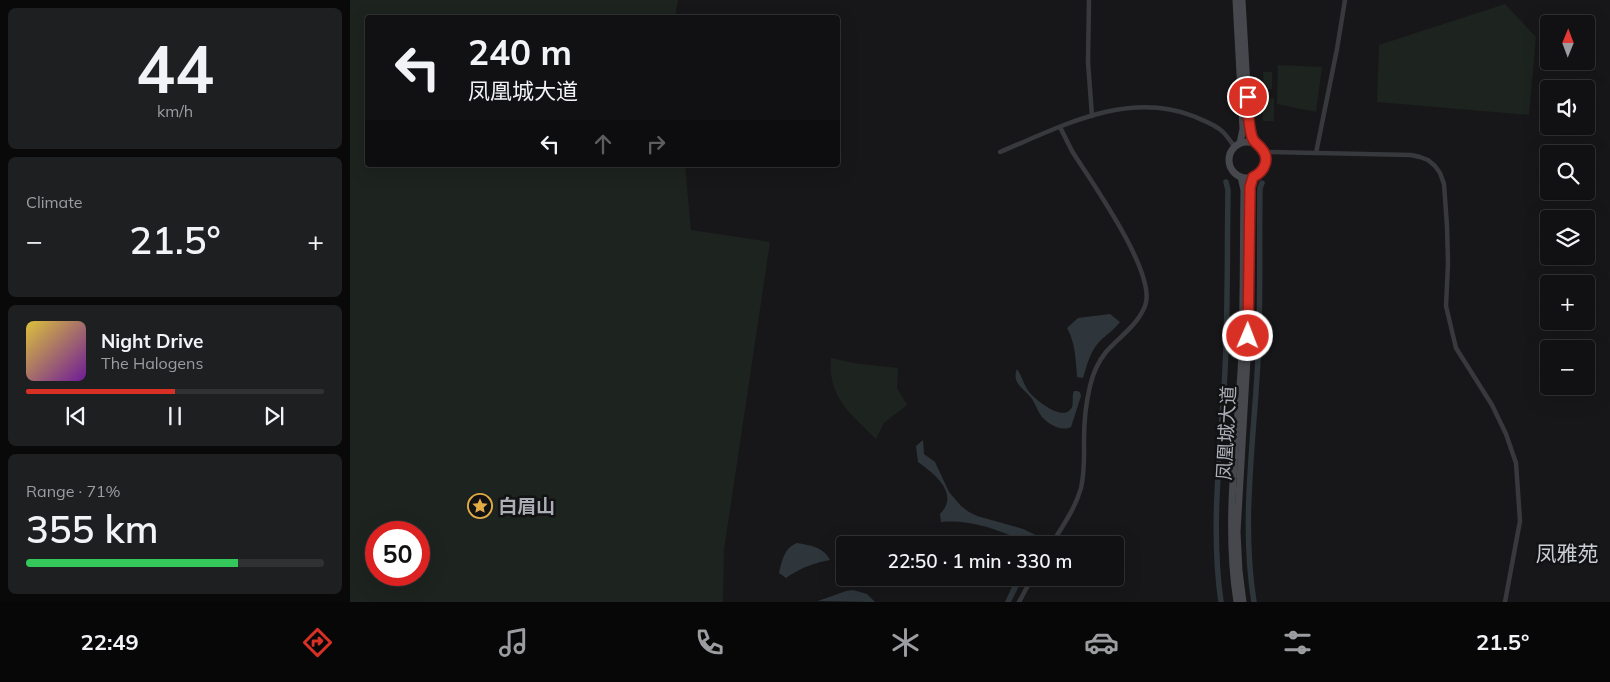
<!DOCTYPE html>
<html lang="en">
<head>
<meta charset="utf-8">
<style>
  :root { --surface:#111113; --page:#1e1f21; --text:#f1f3f6; --muted:#9c9da0; --line:#303133; --accent:#d93025 }
  body { margin:0; font-family:Mulish,"Noto Sans SC",sans-serif; background:var(--page); color:var(--text); height:100vh; display:flex; flex-direction:column; font-size:19px; white-space:nowrap }
  * { box-sizing:border-box; margin:0 }
  p { font-size:16px; color:var(--muted) }
  .icon { flex:none; width:28px; height:28px; fill:none; stroke:currentColor; stroke-width:2; stroke-linecap:round; stroke-linejoin:round }
  .map { position:relative; flex:1; overflow:hidden }
  .details { display:flex; flex-direction:column; gap:8px; padding:8px; background:#09090a; width:350px }
  .details>* { flex:none }
  .guide { position:absolute; left:15px; top:15px; width:475px; height:152px; border-radius:5px; box-shadow:0 5px 20px #0002,0 0 0 1px var(--line); background:#111113; color:var(--text); overflow:hidden }
  .needle { width:32px; rotate:1deg }
  .fabs { position:absolute; left:1190px; top:15px; display:grid; gap:10px }
  .fabs a { display:grid; place-items:center; width:55px; height:55px; border-radius:5px; background:var(--surface); box-shadow:0 5px 20px #0002,0 0 0 1px var(--line); font-size:25px }
  .speed { position:absolute; left:15px; top:521px; display:flex; gap:10px; font-size:25px; font-weight:700; text-align:center }
  .speed>* { display:grid; place-content:center; width:65px; height:65px; border-radius:50%; background:var(--surface); box-shadow:0 5px 20px #0002,0 0 0 1px var(--line); line-height:1 }
  .speed .limit { border:8px solid #d22; background:#fff; color:#111 }
  .pin { position:absolute; display:grid; place-items:center; width:42px; height:42px; color:#fff; margin:-21px; border:2px solid #fff; border-radius:50%; box-shadow:0 1px 5px #0007 }
  .me { position:absolute; width:55px; margin:-28px; rotate:1deg; stroke-linejoin:round; filter:drop-shadow(0 0 4px #0008) }
  .turn { display:flex; align-items:center; gap:18px; height:105px; padding:0 20px; font-size:22px }
  .turn .icon { width:65px; height:65px; stroke-width:2.5 }
  .turn b { display:block; font-size:35px; line-height:42px }
  .lanes { display:flex; align-items:center; height:48px; padding:0 20px; background:#0003; justify-content:center; gap:25px; direction:ltr }
  .lanes .off { opacity:.35 }
  .big { font-size:38px; font-weight:600; line-height:1.1 }
  .details .widget { flex:1; display:flex; flex-direction:column; justify-content:center; gap:8px; min-width:0; padding:0 18px; border-radius:8px; background:var(--page) }
  .details .dial { align-items:center; gap:0 }
  .dial b { font-size:65px; line-height:1 }
  .song { display:flex; align-items:center; gap:15px }
  .cover { width:60px; height:60px; border-radius:8px; background:linear-gradient(135deg,hsl(50 70% 55%),hsl(280 70% 35%)) }
  .played { height:5px; border-radius:2px; background:linear-gradient(90deg,var(--accent) 50%,var(--line) 50%) }
  .keys { display:flex; justify-content:space-around; direction:ltr }
  .heat { display:flex; justify-content:space-between; align-items:center; font-size:28px; direction:ltr }
  .charge { height:8px; border-radius:4px; background:linear-gradient(90deg,#34c759 71%,var(--line) 0) }
  .trip { position:absolute; left:486px; top:536px; width:288px; height:50px; border-radius:5px; background:var(--surface); box-shadow:0 5px 20px #0002,0 0 0 1px var(--line); font-weight:600; line-height:50px; text-align:center }
  .tab-bar { display:flex; height:80px; justify-content:space-around; align-items:center; background:#070708; color:var(--muted) }
  .tab-bar .icon { width:35px; height:35px }
  .tab-bar .on { color:var(--accent) }
  .tab-bar b { font-size:22px; color:var(--text) }
  main { display:flex; flex:1; min-height:0 }
  .map>svg:first-child { display:block }
  .green { fill:#1d231e; fill-rule:evenodd }
  .water { fill:#2e363b }
  .lines { fill:none; stroke-linecap:round; stroke-linejoin:round }
  .canal { stroke:#2e363b; stroke-width:5.5 }
  .minor { stroke:#38393d; stroke-width:4.5 }
  .secondary { stroke:#46484d; stroke-width:7 }
  .route-casing { stroke:#8d1f18; stroke-width:12 }
  .route { stroke:#d93025; stroke-width:9 }
  .labels { text-anchor:middle; dominant-baseline:central; stroke-width:5; stroke-linejoin:round; paint-order:stroke }
  .street-label { font-size:19px; fill:#aaaeb7; stroke:#121214 }
  .poi-label { font-size:19px; font-weight:bold; fill:#aaaeb7; stroke:#121214; text-anchor:start }
  .quarter-label { font-size:21px; fill:#cbcdd4; stroke:#121214 }
</style>
</head>
<body>
<main>
<section class="details">
<div class="widget dial"><b>44</b><p>km/h</p></div>
<div class="widget"><p>Climate</p>
<div class="heat"><a>−</a><b class="big">21.5°</b><a>+</a></div>
</div>
<div class="widget">
<div class="song"><i class="cover"></i><div><b>Night Drive</b><p>The Halogens</p></div></div>
<div class="played"></div>
<div class="keys"><svg class="icon" aria-label="previous" viewBox="0 0 24 24"><path d="M18 5L8 12l10 7zM5 5v14"/></svg><svg class="icon" aria-label="pause" viewBox="0 0 24 24"><path d="M8 5v14M16 5v14"/></svg><svg class="icon" aria-label="next" viewBox="0 0 24 24"><path d="M6 5l10 7-10 7zM19 5v14"/></svg></div>
</div>
<div class="widget"><p>Range · 71%</p><b class="big">355 km</b><div class="charge"></div></div>
</section>
<div class="map">
<svg width="1260" height="602" viewBox="0 0 1260 602">
  <rect width="100%" height="100%" fill="#171719"/>
  <g class="green">
    <path d="M0 0H328L325 17 18 18V165H335L341 230 420 242 374 550 373 602H0ZM26 532H69V575H26Z"/>
    <path d="M1155 4 1186 37 1179 115 1027 102 1029 45Z"/>
    <path d="M928 65 972 67 966 112 927 104Z"/>
    <path d="M913 72H922V89L914 90Z"/>
    <path d="M924 98V121H913L912 99Z"/>
    <path d="M481 358 509 364 548 368 547 388 557 405 534 423 526 439C501 414 477 397 481 358Z"/>
  </g>
  <g class="water">
    <path d="M760 314 770 322C764 330 757 334 750 341 740 351 737 365 733 378L727 377C726 361 725 341 717 328L728 318Z"/>
    <path d="M667 369C672 376 674 386 680 393 687 401 711 420 720 410 725 405 721 397 724 391H727L730 392 731 396 721 427C711 432 698 424 692 417 688 412 686 405 682 399 675 389 661 384 667 369Z"/>
    <path d="M573 440 574 454 585 462 599 492 611 506 619 512 627 516 673 529 694 539 691 545H685C653 533 626 519 591 522L590 514C610 494 585 474 568 462L566 446Z"/>
    <path d="M447 543C459 545 474 547 480 560 463 563 450 568 436 578L429 573C432 561 434 548 447 543Z"/>
    <path d="M666 578H673L661 602H655Z"/>
    <path d="M503 590 517 594 525 602 468 601 496 591Z"/>
  </g>
  <g class="lines">
    <g class="canal">
      <path d="M871 602C860 525 871 447 875 370 878 310 877 250 878 190L876 182"/>
      <path d="M904 602C891 522 904 440 908 359 911 302 909 245 910 188L912 183"/>
    </g>
    <g class="minor">
      <path d="M739 0 738 62 742 116"/>
      <path d="M650 152C710 127 777 90 843 116 852 120 865 124 873 132 877 136 881 142 885 147"/>
      <path d="M914 152 1061 155 1070 157 1078 160 1085 166 1090 173 1094 184 1097 226 1098 264 1096 306 1106 348 1142 405 1156 434 1166 463 1170 521 1155 602"/>
      <path d="M966 153 987 49 995 0"/>
      <path d="M701 545C712 527 725 509 731 488 735 471 734 455 734 439 734 421 736 403 740 386 743 373 748 362 756 352 769 337 787 326 795 306 808 274 740 180 722 151 718 143 714 135 710 127"/>
      <path d="M669 602 682 578"/>
    </g>
    <g class="secondary">
      <path d="M886 0 893 129 890 143"/>
      <path d="M892 0 899 121 904 143"/>
      <circle cx="897" cy="160" r="18"/>
      <path d="M887 602C875 527 886 447 891 372 894 311 893 250 894 190L891 177"/>
      <path d="M893 602 889 571 887 532 897 359 900 187 903 177"/>
    </g>
  </g>
  <g class="lines">
    <defs>
      <path id="route" d="M898 97C898 110 898 124 902 137 904 143 907 143 911 148 921 159 914 172 903 177L900 187 898 336"/>
    </defs>
    <use href="#route" class="route-casing"/>
    <use href="#route" class="route"/>
  </g>
  <defs>
    <symbol id="sight-ring" viewBox="-11 -11 22 22"><circle r="9.5" fill="#121214" stroke="#e2ab45" stroke-width="1.5"/><path d="M0-6L1.8-2.2L6-1.7L2.9 1.2L3.7 5.4L0 3.3L-3.7 5.4L-2.9 1.2L-6-1.7L-1.8-2.2Z" fill="#e2ab45"/></symbol>
  </defs>
  <g fill-rule="evenodd">
    <use href="#sight-ring" x="116" y="492" width="28" height="28"/>
  </g>
  <g class="labels">
    <g class="street-label">
      <text transform="translate(876 433) rotate(-87)">凤凰城大道</text>
    </g>
    <g class="poi-label">
      <text x="148" y="506">白眉山</text>
    </g>
    <g class="quarter-label">
      <text x="1217" y="553">凤雅苑</text>
    </g>
  </g>
</svg>
<div class="fabs">
<a><svg class="needle" viewBox="-14 -14 28 28"><path d="M0-13l5 13h-10z" fill="#e53935"/><path d="M0 13l5-13h-10z" fill="#9c9da0"/></svg></a>
<a><svg class="icon" aria-label="sound" viewBox="0 0 24 24"><path d="M4 9h4l5-4v14l-5-4H4zM17 9q2 3 0 6"/></svg></a>
<a><svg class="icon" aria-label="search" viewBox="0 0 24 24"><circle cx="10" cy="10" r="6"/><path d="M15 15l6 6"/></svg></a>
<a><svg class="icon" aria-label="layers" viewBox="0 0 24 24"><path d="M12 4l9 5-9 5-9-5zM3 14l9 5 9-5"/></svg></a>
<a>+</a>
<a>−</a>
</div>
<div class="speed"><div class="limit">50</div></div>
<div class="pin" style="left:898px;top:97px;background:#d93025"><svg class="icon" aria-label="arrive" viewBox="0 0 24 24"><path d="M6 21V4h12l-3 4 3 4H6"/></svg></div>
<svg class="me" style="left:898px;top:336px" viewBox="-20 -20 40 40"><circle r="17" fill="#d93025" stroke="#fff" stroke-width="3"/><path d="M0-11L8 9 0 5-8 9z" fill="#fff"/></svg>
<div class="trip">22:50 · 1 min · 330 m</div>
<div class="guide">
<div class="turn"><svg class="icon" aria-label="left" viewBox="0 0 24 24"><path d="M17 20v-9H6M10 6l-5 5 5 5"/></svg><div><b>240 m</b>凤凰城大道</div></div>
<div class="lanes"><svg class="icon" aria-label="left" viewBox="0 0 24 24"><path d="M17 20v-9H6M10 6l-5 5 5 5"/></svg><svg class="icon off" aria-label="ahead" viewBox="0 0 24 24"><path d="M12 20V5M6 11l6-6 6 6"/></svg><svg class="icon off" aria-label="right" viewBox="0 0 24 24"><path d="M7 20v-9h11M14 6l5 5-5 5"/></svg></div>
</div>
</div>
</main>
<nav class="tab-bar">
<b>22:49</b>
<svg class="icon on" aria-label="directions" viewBox="0 0 24 24"><path d="M12 3l9 9-9 9-9-9zM9 14v-3h6M13 9l2 2-2 2"/></svg>
<svg class="icon" aria-label="music" viewBox="0 0 24 24"><path d="M9 18V5l10-2v13"/><circle cx="6" cy="18" r="3"/><circle cx="16" cy="16" r="3"/></svg>
<svg class="icon" aria-label="phone" viewBox="0 0 24 24"><path d="M5 4h4l2 5-3 2q2 4 5 5l2-3 5 2v4C11 20 4 13 5 4z"/></svg>
<svg class="icon" aria-label="climate" viewBox="0 0 24 24"><path d="M12 3v18M4 7l16 10M4 17L20 7"/></svg>
<svg class="icon" aria-label="car" viewBox="0 0 24 24"><path d="M5 17H2v-5l4-1 3-4h7l3 4 3 1v5h-3M9 17h6M6 11h13"/><circle cx="7" cy="17" r="2"/><circle cx="17" cy="17" r="2"/></svg>
<svg class="icon" aria-label="filters" viewBox="0 0 24 24"><path d="M4 7h16M4 17h16"/><circle cx="9" cy="7" r="2"/><circle cx="15" cy="17" r="2"/></svg>
<b>21.5°</b>
</nav>
</body>
</html>
